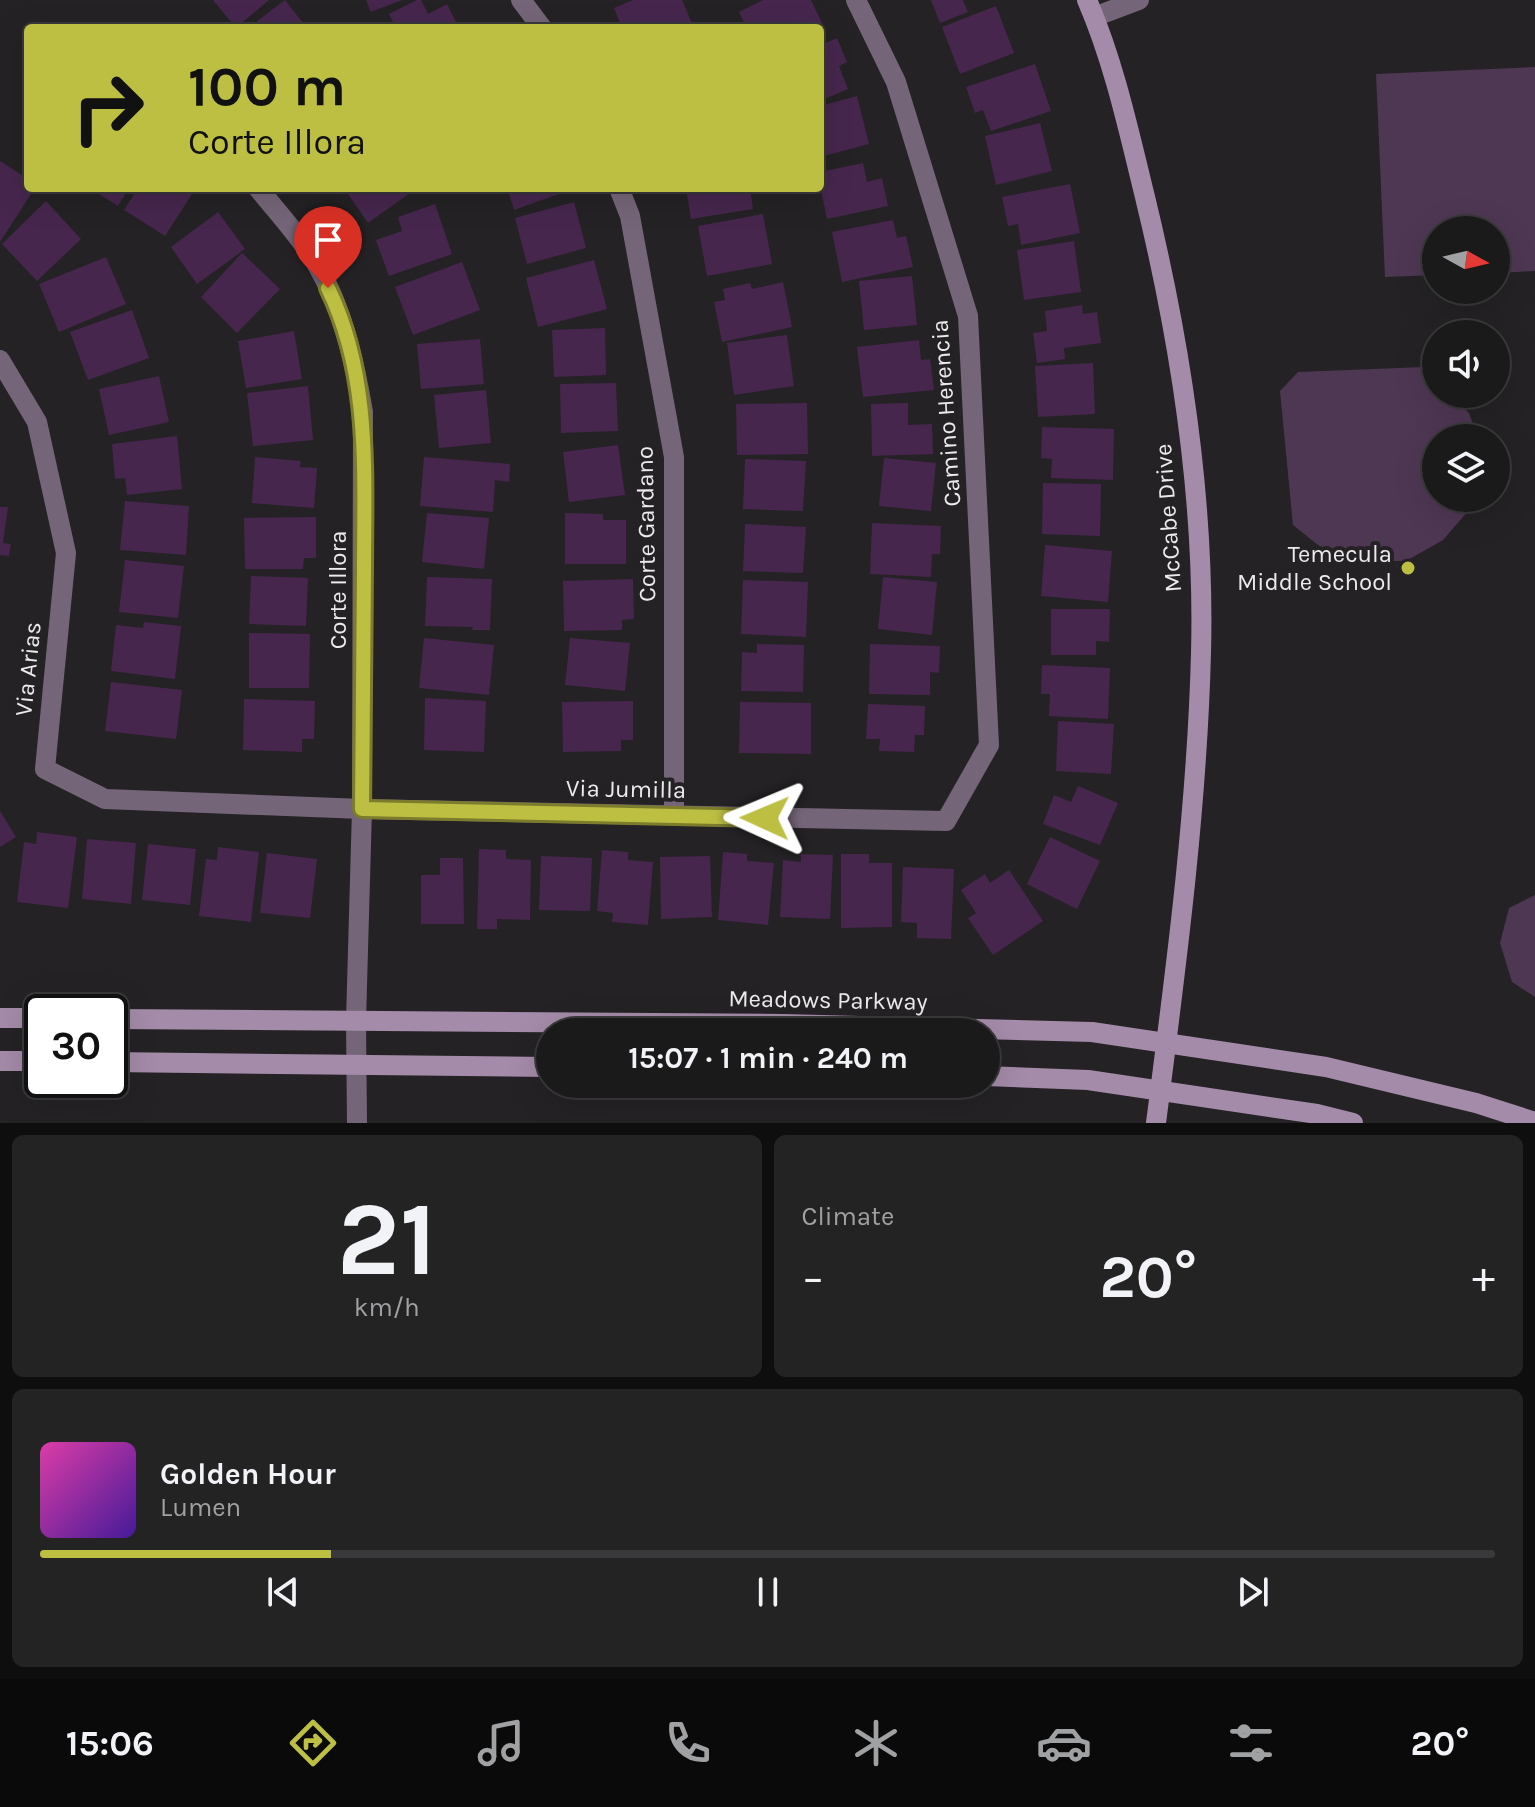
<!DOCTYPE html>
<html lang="en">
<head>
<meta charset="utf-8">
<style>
  :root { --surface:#1b1a1b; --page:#242324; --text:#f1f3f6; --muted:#a0a1a3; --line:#39383a; --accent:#bdbf43 }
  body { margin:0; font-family:Karla,sans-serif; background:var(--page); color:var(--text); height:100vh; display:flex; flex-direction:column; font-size:30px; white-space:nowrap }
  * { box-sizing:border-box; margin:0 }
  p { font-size:26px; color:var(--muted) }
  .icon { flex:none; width:44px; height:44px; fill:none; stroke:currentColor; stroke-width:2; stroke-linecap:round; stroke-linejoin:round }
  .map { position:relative; height:1123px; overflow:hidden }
  .details { display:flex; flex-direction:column; gap:12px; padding:12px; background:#0f0e0f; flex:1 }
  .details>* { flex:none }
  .top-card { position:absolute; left:24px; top:24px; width:800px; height:168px; border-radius:8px; box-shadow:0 8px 32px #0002,0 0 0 2px var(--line); background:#bdbf43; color:#111; overflow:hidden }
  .needle { width:52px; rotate:98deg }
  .tools { position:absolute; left:1422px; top:216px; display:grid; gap:16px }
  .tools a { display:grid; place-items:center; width:88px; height:88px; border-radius:50%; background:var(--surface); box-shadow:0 8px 32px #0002,0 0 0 2px var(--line); font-size:40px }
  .speed { position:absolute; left:24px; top:994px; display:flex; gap:16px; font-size:40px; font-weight:700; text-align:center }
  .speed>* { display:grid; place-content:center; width:104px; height:104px; border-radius:50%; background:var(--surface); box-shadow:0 8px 32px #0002,0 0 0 2px var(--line); line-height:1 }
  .speed .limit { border:4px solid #111; border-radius:12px; background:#fff; color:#111 }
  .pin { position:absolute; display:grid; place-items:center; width:68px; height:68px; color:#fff; margin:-82px -34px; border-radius:50% 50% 50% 0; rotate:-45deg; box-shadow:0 0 8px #0007 }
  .pin .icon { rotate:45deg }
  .me { position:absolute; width:88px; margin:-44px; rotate:271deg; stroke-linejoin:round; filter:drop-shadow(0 0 6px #0008) }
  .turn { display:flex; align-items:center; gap:28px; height:168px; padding:0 32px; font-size:36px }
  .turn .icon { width:104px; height:104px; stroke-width:2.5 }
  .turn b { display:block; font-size:56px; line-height:68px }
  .big { font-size:60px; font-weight:700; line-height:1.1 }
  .details .widget { flex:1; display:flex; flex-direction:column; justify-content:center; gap:12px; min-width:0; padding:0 28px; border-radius:12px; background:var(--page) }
  .details .dial { align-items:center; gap:0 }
  .dial b { font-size:104px; line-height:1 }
  .song { display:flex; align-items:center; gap:24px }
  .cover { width:96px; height:96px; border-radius:12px; background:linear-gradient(135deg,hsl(320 70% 55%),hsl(260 70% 35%)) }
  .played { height:8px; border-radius:4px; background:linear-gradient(90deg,var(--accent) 20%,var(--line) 20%) }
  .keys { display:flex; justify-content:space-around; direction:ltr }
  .heat { display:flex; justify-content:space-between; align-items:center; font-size:44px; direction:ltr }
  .details .tiles { flex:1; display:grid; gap:12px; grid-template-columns:1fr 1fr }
  .widget:last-child { grid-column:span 2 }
  .trip { position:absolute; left:536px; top:1018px; width:464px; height:80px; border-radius:40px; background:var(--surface); box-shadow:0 8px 32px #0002,0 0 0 2px var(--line); font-weight:700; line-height:80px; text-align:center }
  .menu { display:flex; height:128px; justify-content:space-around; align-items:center; background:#0b0a0b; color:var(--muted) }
  .menu .icon { width:56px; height:56px }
  .menu .on { color:var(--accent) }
  .menu b { font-size:36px; color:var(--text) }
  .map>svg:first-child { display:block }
  .green { fill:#4e3753 }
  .building { fill:#46264d }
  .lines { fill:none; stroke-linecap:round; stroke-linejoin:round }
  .street { stroke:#756578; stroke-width:20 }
  .secondary { stroke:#a48ba9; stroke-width:20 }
  .route-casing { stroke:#7b7c2c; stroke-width:20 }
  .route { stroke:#bdbf43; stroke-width:14 }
  .poi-dot { fill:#bdbf43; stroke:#242224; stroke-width:3 }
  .labels { text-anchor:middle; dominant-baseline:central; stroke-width:8; stroke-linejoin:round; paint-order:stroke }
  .street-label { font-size:24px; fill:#ecebec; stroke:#242224 }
  .poi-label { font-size:24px; fill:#ecebec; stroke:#242224; text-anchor:end }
</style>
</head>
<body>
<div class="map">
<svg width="1535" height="1123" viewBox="0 0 1535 1123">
  <rect width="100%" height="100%" fill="#242224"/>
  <g class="green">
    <path d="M1535 67V271L1496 273V230H1436V275L1385 277 1376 74Z"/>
    <path d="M1423 367 1436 380V394H1450L1469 413 1478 438H1436V498H1477L1476 502 1443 540 1406 561H1369L1333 557 1293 525 1280 391 1298 372Z"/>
    <path d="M1535 895V997L1512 982 1500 943 1509 908Z"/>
  </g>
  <g class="building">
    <path d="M213 0H269L236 28Z"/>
    <path d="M285 0 307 28H248Z"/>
    <path d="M366 0H402L371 12Z"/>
    <path d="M417 0H421L428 14 447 4 459 28H396L389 14Z"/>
    <path d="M633 0H682L694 28H622L614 8Z"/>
    <path d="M763 0H811L825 29 820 32V28H747L739 12Z"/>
    <path d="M931 0H963L968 12 940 23Z"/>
    <path d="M996 6 1014 53 960 74 942 27Z"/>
    <path d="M837 38 847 62 839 66 848 89 820 101V45Z"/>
    <path d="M1035 64 1051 111 991 131 983 110 975 113 966 87Z"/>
    <path d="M857 96 869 144 820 157V106Z"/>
    <path d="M1040 123 1052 171 996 185 985 136Z"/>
    <path d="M0 161 28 179V188H35L0 242Z"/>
    <path d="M863 163 867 182 882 178 888 206 827 219 820 186V172Z"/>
    <path d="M1070 184 1080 233 1021 245 1018 224 1008 226 1002 197Z"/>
    <path d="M89 188H129L118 206Z"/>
    <path d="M138 188H196L165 236 124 210Z"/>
    <path d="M344 188H417L368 223Z"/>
    <path d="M507 188H566L567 191 514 210Z"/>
    <path d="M686 188H750L753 209 691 219Z"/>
    <path d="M46 201 81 239 37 281 2 244Z"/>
    <path d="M574 202 586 248 527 264 515 218Z"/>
    <path d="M435 204 452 254 389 276 376 240 402 231 398 217Z"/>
    <path d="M218 212 245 249 197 284 171 247Z"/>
    <path d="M763 214 772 264 707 276 698 226Z"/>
    <path d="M893 220 897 238 906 236 913 267 842 282 832 232Z"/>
    <path d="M1074 241 1081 292 1024 300 1017 250Z"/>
    <path d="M242 253 280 289 237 333 201 297Z"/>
    <path d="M106 257 126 304 59 332 39 284Z"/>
    <path d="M594 260 607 309 538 327 526 278Z"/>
    <path d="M462 262 480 310 413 335 395 287Z"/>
    <path d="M912 276 917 325 864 330 859 281Z"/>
    <path d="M783 282 792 327 722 342 714 302 725 300 723 289 750 283 752 289Z"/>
    <path d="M1082 305 1083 314 1097 312 1101 343 1064 348 1065 359 1037 363 1033 333 1047 331 1045 311Z"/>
    <path d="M132 310 149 358 88 380 70 332Z"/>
    <path d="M605 328 606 375 554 377 552 330Z"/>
    <path d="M294 331 302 379 246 388 238 341Z"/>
    <path d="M787 335 794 386 734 395 727 343Z"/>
    <path d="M480 339 484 384 421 389 417 344Z"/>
    <path d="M919 340 921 360 930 359 934 390 863 397 857 347Z"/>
    <path d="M1093 363 1095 414 1038 417 1035 366Z"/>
    <path d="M159 376 169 422 109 435 99 389Z"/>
    <path d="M616 383 618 431 561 433 560 384Z"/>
    <path d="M308 386 313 440 253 446 247 393Z"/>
    <path d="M486 390 491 443 439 448 434 395Z"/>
    <path d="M807 403 808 454 737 455 736 404Z"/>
    <path d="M908 403V425L932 424 933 454 872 456 871 404Z"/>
    <path d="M1042 427 1114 429 1113 480 1051 478 1052 459 1041 458Z"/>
    <path d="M177 436 182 489 127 495 125 478 115 479 112 444Z"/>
    <path d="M618 445 625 495 569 502 563 452Z"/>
    <path d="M255 457 301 461 300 467 317 468 314 508 252 503Z"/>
    <path d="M424 457 510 464 509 482 495 480 493 512 420 506Z"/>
    <path d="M884 458 936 463 931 511 879 506Z"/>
    <path d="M745 459 806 461 803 511 743 509Z"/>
    <path d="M1043 483 1101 484 1100 536 1042 534Z"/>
    <path d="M125 501 189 506 186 555 120 550Z"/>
    <path d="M0 507H8L3 543 11 544 9 556 0 555Z"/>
    <path d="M427 513 489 518 484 569 422 562Z"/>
    <path d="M565 513 603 514V520H626V564H565Z"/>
    <path d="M316 517V558H304L303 569H245L244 518Z"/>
    <path d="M872 523 941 526 940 554H932L931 577 870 574Z"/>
    <path d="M745 524 806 527 803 573 743 571Z"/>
    <path d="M1045 545 1112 551 1108 602 1041 596Z"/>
    <path d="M125 560 184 566 178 618 119 612Z"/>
    <path d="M251 576 308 578 306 626 249 624Z"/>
    <path d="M427 577 492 579 490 630H472L473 627 425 626Z"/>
    <path d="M883 577 937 582 932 635 878 629Z"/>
    <path d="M633 579 634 619 622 620V630L564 631 563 581Z"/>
    <path d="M743 580 808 582 806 637 741 634Z"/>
    <path d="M1051 609H1110L1109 642 1096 641V655H1051Z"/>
    <path d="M144 622 181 626 175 679 111 671 116 625 143 628Z"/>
    <path d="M249 633 310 634 309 688H249Z"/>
    <path d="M424 638 494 645 489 695 419 688Z"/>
    <path d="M570 638 630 643 625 691 565 685Z"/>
    <path d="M757 644 804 645 803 692 741 691 742 652 757 653Z"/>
    <path d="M870 644 940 646 939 673 930 672V695L869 694Z"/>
    <path d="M1042 665 1110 668 1108 719 1049 716 1050 694H1041Z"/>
    <path d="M111 682 182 690 176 739 105 731Z"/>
    <path d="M425 698 486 701 484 752 424 750Z"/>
    <path d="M244 699 315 701 314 739H302V752L243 750Z"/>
    <path d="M633 701V740H621V751L563 752 562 702Z"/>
    <path d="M740 702 811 703V754L739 753Z"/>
    <path d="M868 704 925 706 924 735H915L914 752 879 751 880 739H866Z"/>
    <path d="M1058 721 1114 724 1111 774 1056 771Z"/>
    <path d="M1078 786 1118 803 1100 845 1043 824 1054 795 1071 802Z"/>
    <path d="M0 811 16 837 0 847Z"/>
    <path d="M37 832 77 837 68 908 17 902 24 842 36 844Z"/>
    <path d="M1050 837 1100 861 1077 909 1027 884Z"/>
    <path d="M87 839 136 843 131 904 82 899Z"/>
    <path d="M148 844 196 849 190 905 142 900Z"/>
    <path d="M218 847 259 852 251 922 199 916 206 859 217 860Z"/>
    <path d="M479 849 506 850V859L531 860 530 920 497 919V929H477Z"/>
    <path d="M602 850 628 852V860L653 862 648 925 612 922 613 913 597 911Z"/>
    <path d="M723 852 747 854V861L774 863 768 925 718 920Z"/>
    <path d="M267 853 317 859 310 918 260 913Z"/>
    <path d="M801 854 833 855 830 919 780 917 783 860 801 862Z"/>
    <path d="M841 854H869V863H892V927L841 928Z"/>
    <path d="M541 856 592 858 590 911 539 910Z"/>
    <path d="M710 856 712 917 661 919 660 857Z"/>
    <path d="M440 858H463L464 924H421V875H440Z"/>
    <path d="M903 867 954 869 951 939 917 938V923L901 922Z"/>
    <path d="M1009 870 1043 921 993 955 968 918 976 913 961 890 985 874 990 883Z"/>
  </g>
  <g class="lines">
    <g class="street">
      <path d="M521 0 542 28"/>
      <path d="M1094 17 1139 0"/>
      <path d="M258 188C277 212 300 236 316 263 343 309 354 360 363 412L362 809 356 1021 357 1123"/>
      <path d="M619 188 630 216 674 457V816"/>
      <path d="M0 360 37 422 66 553 45 769 105 799 362 809 946 821 989 745 968 316 896 82 856 0"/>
    </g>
    <g class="secondary">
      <path d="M1087 0C1114 62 1129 132 1145 197 1181 345 1205 501 1201 653 1197 810 1176 967 1156 1123"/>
      <path d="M0 1018H42"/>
      <path d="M110 1019 783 1024 1092 1032 1326 1067 1476 1103 1535 1122"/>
      <path d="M0 1061H42"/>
      <path d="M110 1062 550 1067"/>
      <path d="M986 1076 1088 1080 1317 1114 1353 1123"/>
    </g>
  </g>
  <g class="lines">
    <defs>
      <path id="route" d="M328 288C371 376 364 474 364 570 363 649 362 729 362 809L765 818"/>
    </defs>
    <use href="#route" class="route-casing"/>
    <use href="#route" class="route"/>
  </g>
  <circle class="poi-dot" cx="1408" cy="568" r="8"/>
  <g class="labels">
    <g class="street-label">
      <text transform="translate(946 413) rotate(-94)">Camino Herencia</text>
      <text transform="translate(1168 518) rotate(-94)">McCabe Drive</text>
      <text transform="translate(646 524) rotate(-91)">Corte Gardano</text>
      <text transform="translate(338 590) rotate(-90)">Corte Illora</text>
      <text transform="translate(28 669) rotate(-84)">Via Arias</text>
      <text transform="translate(626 789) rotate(1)">Via Jumilla</text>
      <text transform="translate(828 1000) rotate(1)">Meadows Parkway</text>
    </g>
    <g class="poi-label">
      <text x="1392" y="554">Temecula<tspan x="1392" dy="28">Middle School</tspan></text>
    </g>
  </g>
</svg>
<div class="tools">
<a><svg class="needle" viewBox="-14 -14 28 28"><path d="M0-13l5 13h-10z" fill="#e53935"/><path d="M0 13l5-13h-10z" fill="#a0a1a3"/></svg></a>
<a><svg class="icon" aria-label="sound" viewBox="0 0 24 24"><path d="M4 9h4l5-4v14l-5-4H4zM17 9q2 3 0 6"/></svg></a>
<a><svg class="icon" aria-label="layers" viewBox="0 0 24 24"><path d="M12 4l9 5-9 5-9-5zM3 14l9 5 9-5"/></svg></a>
</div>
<div class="speed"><div class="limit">30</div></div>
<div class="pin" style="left:328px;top:288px;background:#d93025"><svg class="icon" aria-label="arrive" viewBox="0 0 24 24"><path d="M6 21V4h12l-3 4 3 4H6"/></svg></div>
<svg class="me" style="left:765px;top:818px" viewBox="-20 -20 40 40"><path d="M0-17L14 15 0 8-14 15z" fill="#bdbf43" stroke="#fff" stroke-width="4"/></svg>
<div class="trip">15:07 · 1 min · 240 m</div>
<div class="top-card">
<div class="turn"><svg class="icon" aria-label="right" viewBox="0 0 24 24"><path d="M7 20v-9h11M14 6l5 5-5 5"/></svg><div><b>100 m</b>Corte Illora</div></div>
</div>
</div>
<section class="details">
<div class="tiles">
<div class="widget dial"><b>21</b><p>km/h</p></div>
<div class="widget"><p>Climate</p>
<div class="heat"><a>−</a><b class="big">20°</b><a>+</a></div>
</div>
<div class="widget">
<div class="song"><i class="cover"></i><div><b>Golden Hour</b><p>Lumen</p></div></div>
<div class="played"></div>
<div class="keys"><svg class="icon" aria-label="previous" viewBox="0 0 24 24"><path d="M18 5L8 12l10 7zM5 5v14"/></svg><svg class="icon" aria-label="pause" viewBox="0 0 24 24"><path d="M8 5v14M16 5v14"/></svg><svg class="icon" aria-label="next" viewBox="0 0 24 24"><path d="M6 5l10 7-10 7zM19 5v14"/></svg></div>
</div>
</div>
</section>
<nav class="menu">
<b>15:06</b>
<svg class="icon on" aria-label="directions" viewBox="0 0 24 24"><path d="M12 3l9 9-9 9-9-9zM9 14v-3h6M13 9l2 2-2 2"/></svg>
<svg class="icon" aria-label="music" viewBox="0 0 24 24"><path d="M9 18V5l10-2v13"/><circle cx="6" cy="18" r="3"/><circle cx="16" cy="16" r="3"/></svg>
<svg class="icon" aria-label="phone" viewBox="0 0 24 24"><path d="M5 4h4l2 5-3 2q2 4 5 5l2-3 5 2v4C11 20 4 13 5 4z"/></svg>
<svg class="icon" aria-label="climate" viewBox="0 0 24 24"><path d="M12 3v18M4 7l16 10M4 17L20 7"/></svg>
<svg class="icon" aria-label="car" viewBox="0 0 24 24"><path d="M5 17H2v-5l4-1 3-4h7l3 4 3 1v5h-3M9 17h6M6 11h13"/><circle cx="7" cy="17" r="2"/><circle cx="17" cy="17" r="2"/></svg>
<svg class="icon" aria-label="filters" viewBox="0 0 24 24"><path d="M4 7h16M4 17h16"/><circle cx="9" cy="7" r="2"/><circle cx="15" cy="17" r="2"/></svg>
<b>20°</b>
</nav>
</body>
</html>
